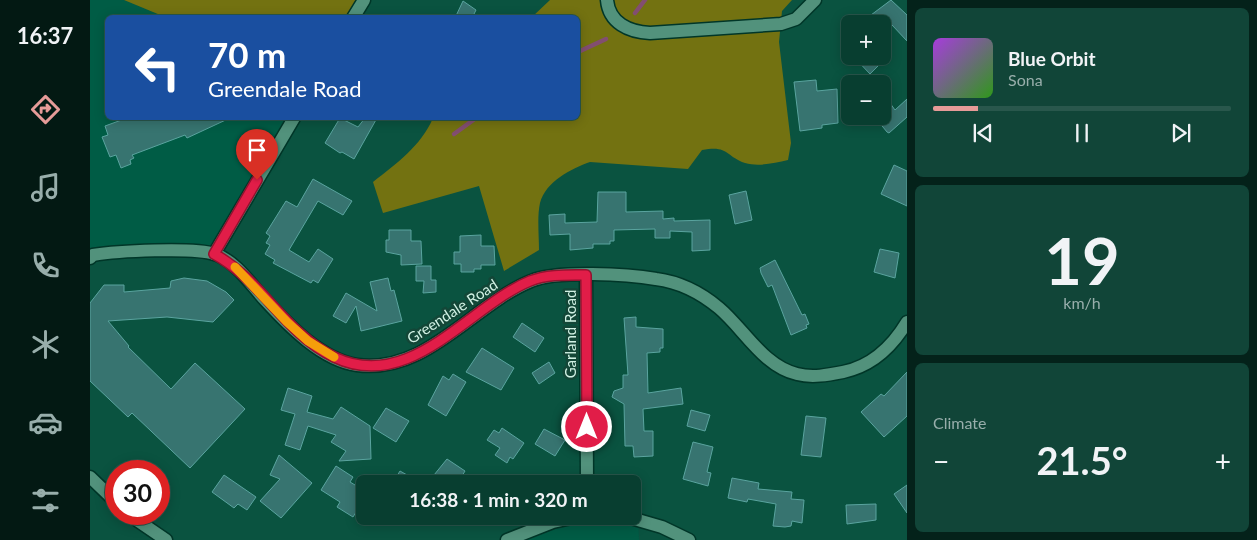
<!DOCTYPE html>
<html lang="en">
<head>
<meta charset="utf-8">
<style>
  :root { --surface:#083e30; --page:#114538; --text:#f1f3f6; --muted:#98aeab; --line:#29574c; --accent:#e69b98 }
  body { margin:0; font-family:Lato,sans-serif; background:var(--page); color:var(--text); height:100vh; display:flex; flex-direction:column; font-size:19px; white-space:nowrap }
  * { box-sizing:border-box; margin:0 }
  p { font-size:16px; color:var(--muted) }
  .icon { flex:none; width:28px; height:28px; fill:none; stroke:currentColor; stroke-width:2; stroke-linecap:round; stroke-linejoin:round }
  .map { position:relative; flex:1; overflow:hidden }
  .side { display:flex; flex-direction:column; gap:8px; padding:8px; background:#04221a; width:350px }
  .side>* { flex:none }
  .top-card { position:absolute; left:15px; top:15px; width:475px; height:105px; border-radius:8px; box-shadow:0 2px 12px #0003,0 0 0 1px var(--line); background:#1a4fa0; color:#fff; overflow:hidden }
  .fabs { position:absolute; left:751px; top:15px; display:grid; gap:10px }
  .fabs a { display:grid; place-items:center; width:50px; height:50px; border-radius:8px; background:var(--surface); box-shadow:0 2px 12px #0003,0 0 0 1px var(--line); font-size:25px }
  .speed { position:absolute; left:15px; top:460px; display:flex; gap:10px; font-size:25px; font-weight:700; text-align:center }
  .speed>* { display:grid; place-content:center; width:65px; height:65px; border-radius:50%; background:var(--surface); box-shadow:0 2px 12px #0003,0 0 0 1px var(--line); line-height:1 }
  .speed .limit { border:8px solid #d22; background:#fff; color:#111 }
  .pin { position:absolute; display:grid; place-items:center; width:42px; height:42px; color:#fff; margin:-51px -21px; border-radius:50% 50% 50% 0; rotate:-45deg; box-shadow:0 0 5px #0007 }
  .pin .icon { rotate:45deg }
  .me { position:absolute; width:55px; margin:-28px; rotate:0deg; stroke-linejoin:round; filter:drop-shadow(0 0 4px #0008) }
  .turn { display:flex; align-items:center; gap:18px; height:105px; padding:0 20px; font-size:22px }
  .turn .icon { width:65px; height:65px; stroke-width:2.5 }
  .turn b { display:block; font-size:35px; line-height:42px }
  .big { font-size:38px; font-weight:700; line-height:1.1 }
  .side .widget { flex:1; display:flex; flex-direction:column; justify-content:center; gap:8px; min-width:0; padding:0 18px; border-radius:8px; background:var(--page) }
  .side .dial { align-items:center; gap:0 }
  .dial b { font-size:65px; line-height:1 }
  .song { display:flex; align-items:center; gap:15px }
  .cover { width:60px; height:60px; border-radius:8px; background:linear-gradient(135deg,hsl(280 70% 55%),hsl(110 70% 35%)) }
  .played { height:5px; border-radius:2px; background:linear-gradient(90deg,var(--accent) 15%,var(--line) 15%) }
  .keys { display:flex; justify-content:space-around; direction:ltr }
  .heat { display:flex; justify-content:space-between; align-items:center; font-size:28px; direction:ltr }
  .trip { position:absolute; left:266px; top:475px; width:285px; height:50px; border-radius:8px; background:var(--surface); box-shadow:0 2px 12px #0003,0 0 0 1px var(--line); font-weight:700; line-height:50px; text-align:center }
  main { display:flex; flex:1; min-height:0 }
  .dock { display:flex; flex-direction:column; width:90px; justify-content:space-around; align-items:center; background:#031913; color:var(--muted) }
  .dock .icon { width:35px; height:35px }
  .dock .on { color:var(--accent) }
  .dock b { font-size:22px; color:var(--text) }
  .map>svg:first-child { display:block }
  .built { fill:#005c45 }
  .green { fill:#737211 }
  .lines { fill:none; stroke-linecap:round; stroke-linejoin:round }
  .stream { stroke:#824e70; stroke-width:4.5 }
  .building { fill:#377470; stroke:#5aa49f }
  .minor-casing { stroke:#003628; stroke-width:15 }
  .tertiary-casing { stroke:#003628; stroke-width:15 }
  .minor { stroke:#52927c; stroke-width:12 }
  .tertiary { stroke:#52927c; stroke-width:12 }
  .route-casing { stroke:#92132f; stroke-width:12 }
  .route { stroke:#e11d48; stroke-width:9 }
  .slow { stroke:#f59e0b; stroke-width:9 }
  .labels { text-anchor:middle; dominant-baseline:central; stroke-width:5; stroke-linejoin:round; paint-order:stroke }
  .street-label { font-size:15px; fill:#d1f1e4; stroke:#134637 }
</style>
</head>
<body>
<main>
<nav class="dock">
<b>16:37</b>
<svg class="icon on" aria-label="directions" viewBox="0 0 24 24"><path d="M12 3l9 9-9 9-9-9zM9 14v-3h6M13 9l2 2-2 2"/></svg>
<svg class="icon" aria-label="music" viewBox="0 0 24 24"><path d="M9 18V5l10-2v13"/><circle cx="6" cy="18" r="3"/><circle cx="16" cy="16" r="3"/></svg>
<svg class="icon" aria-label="phone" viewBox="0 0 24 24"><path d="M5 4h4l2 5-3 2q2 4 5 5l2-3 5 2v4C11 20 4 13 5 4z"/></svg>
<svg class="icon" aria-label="climate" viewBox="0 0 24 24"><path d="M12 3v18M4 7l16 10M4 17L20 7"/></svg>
<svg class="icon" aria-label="car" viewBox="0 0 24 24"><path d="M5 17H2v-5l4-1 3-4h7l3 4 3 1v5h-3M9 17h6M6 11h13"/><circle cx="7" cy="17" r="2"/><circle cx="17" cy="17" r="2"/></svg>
<svg class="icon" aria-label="filters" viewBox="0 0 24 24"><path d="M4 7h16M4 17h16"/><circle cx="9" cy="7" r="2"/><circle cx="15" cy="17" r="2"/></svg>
</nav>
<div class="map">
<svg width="817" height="540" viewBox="0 0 817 540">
  <rect width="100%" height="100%" fill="#0a5340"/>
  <g class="built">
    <path d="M0 0H34L75 17 18 18V118H203L124 254 0 258Z"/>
    <path d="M488 516H535L548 519 549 540H417Z"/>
  </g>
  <g class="green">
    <path d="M34 0H274L264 18 75 17Z"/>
    <path d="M460 0H702L692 11 689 42 701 143 698 160C684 163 669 167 655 163 635 156 639 145 612 150L598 169 500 162C481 169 456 181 450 203 447 216 449 236 449 250L414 271 389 186 293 213 283 182C306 164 331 146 343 118H488V18L442 17Z"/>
  </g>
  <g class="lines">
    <g class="stream">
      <path d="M545 13 555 0"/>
      <path d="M488 52 516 39"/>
      <path d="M364 134 386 118"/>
    </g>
  </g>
  <g class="building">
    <path d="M801 0 817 15V41L802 25 796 31 792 24H789L781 15Z"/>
    <path d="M373 1 386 10 382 18H365Z"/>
    <path d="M763 56H798L780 74Z"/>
    <path d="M726 80 727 91 747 89 748 123 732 125V128L710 131 704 82Z"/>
    <path d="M817 99V117L799 133 797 132 784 116H792V110L800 103 805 110Z"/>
    <path d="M37 118H140L97 138 95 135 42 155 44 158 40 160 41 164 31 168 26 155 20 157 12 137 18 135 15 126Z"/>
    <path d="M250 118 268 127 275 118H287L264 159 252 152 250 153 235 143Z"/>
    <path d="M804 165 817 171V206L791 194Z"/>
    <path d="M223 179 262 201 253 215 228 201 199 250 219 262 228 249 243 259 228 283 223 280 221 283 183 263 185 260 175 254 180 245 176 243 180 236 176 233 196 201 207 207Z"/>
    <path d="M656 191 662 220 645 224 639 195Z"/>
    <path d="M508 192H536V212L573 211V219L584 218V221L620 220V250L602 251V232L580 231V238H565V229L524 230V241H520V244H503V248L480 250V234L460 235 459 215 475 214V223L507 222Z"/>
    <path d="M299 230H321V241H331L332 264 311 265V255L296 252V240H299Z"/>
    <path d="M391 235V246H404L405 265H391V269H384V272H371V264H364V252H370V236Z"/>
    <path d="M790 249 809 253 805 278 784 272Z"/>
    <path d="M685 260 712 315 715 314 719 324 716 325 717 328 701 335 682 285 678 287 671 273 670 268Z"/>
    <path d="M326 266H341V280H346V292L333 293 334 281H326Z"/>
    <path d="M94 278 117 281 136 292 144 300 123 322 77 317 18 321 39 346 38 347 81 389 105 363 155 409 100 468 42 413 38 417 0 381V303L14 285H34V292L80 288 81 281Z"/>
    <path d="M298 278 301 291 304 290 312 321 271 331 266 306 256 323 243 316 256 293 287 311 280 282Z"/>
    <path d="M546 317V327L573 329V348H570V352L557 353 558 393 591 388 593 404 553 409 554 431H563V456L544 457 543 446H535L534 404 522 397 524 391 533 388V375H538L534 318Z"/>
    <path d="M432 323 454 338 445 352 423 337Z"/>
    <path d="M392 348 424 368 411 390 376 372Z"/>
    <path d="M459 362 465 373 449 384 442 373Z"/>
    <path d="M817 372V416L794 437 771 412 791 394 794 396Z"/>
    <path d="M363 374 376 382 356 416 338 405 353 376 359 380Z"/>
    <path d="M198 388 222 396 217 412 243 419 251 407 280 426 281 459 249 461 256 451 241 442 246 435 218 426 210 450 195 445 205 414 191 410Z"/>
    <path d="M296 408 319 421 306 442 283 428Z"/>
    <path d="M601 410 620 415 615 431 597 426Z"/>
    <path d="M716 416 736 418 731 457 711 455Z"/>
    <path d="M412 428 434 443 423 459 420 457 417 463 405 455 410 448 397 440 404 430 409 433Z"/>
    <path d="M454 429 475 440 465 456 445 444Z"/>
    <path d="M603 442 623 447 617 472 621 473 618 486 593 479Z"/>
    <path d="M189 455 222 483 191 518 170 501 190 479 180 475Z"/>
    <path d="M357 459 375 471 372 476 384 484H348L351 479 344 475Z"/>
    <path d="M246 466 263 477 260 482 275 491V498L263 517 247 507 250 502 231 490Z"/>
    <path d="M310 471 333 484H302Z"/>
    <path d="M134 475 166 497 157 510 148 504 144 508 122 492Z"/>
    <path d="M642 478 669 483 668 489 702 492 701 499 714 500 712 523 702 521 701 526 695 527 683 526 686 504 658 499 657 502 638 498Z"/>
    <path d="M817 485V513L804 494Z"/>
    <path d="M786 504V520L757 524 756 505Z"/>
  </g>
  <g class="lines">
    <defs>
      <g id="minor">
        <path d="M517 0C519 23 539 32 560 33L691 24 706 19 725 0"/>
        <path d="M263 18 274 0"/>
        <path d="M124 254 204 118"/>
        <path d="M0 258 3 255C26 251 104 247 125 254 147 262 161 285 176 301 199 326 232 360 267 365 337 374 382 305 441 281 466 270 538 274 566 279 590 282 611 293 629 308 654 329 673 366 707 374 722 378 738 375 753 372 782 366 802 347 817 322"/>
        <path d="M496 275 497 484"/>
      </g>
      <g id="tertiary">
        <path d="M0 477 26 502"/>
        <path d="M38 514 76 540"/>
        <path d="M534 516 572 527 599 540"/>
        <path d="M417 540 463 522 491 516"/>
      </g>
    </defs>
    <use href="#minor" class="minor-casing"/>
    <use href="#tertiary" class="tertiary-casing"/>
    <use href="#minor" class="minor"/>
    <use href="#tertiary" class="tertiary"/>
  </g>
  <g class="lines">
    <defs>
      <path id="route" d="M167 180 124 254C171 279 194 333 244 357 320 394 379 306 440 281 458 274 477 275 496 275L497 427"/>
    </defs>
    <use href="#route" class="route-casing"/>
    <use href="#route" class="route"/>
    <path class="slow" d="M145 267 197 322 218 341 244 357"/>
  </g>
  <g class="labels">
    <g class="street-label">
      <text transform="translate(362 311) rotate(-33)">Greendale Road</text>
      <text transform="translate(480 334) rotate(-90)">Garland Road</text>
    </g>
  </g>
</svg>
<div class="fabs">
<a>+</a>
<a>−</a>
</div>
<div class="speed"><div class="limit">30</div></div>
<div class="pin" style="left:167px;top:180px;background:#d93025"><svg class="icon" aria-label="arrive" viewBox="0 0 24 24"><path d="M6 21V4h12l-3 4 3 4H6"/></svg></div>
<svg class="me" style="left:497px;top:427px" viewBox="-20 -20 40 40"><circle r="17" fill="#e11d48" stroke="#fff" stroke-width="3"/><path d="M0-11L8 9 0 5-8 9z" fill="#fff"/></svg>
<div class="trip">16:38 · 1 min · 320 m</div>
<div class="top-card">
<div class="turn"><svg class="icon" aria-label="left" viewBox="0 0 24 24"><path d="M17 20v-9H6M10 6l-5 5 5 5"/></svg><div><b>70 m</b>Greendale Road</div></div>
</div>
</div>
<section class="side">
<div class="widget">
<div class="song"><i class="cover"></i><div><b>Blue Orbit</b><p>Sona</p></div></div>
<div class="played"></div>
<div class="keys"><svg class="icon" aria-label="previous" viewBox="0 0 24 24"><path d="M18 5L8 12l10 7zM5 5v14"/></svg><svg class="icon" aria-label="pause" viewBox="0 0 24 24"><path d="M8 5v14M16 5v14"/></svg><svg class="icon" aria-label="next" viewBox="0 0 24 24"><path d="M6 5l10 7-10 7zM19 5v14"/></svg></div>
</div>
<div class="widget dial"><b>19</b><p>km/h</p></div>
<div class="widget"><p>Climate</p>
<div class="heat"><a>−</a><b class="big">21.5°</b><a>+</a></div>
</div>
</section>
</main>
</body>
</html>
